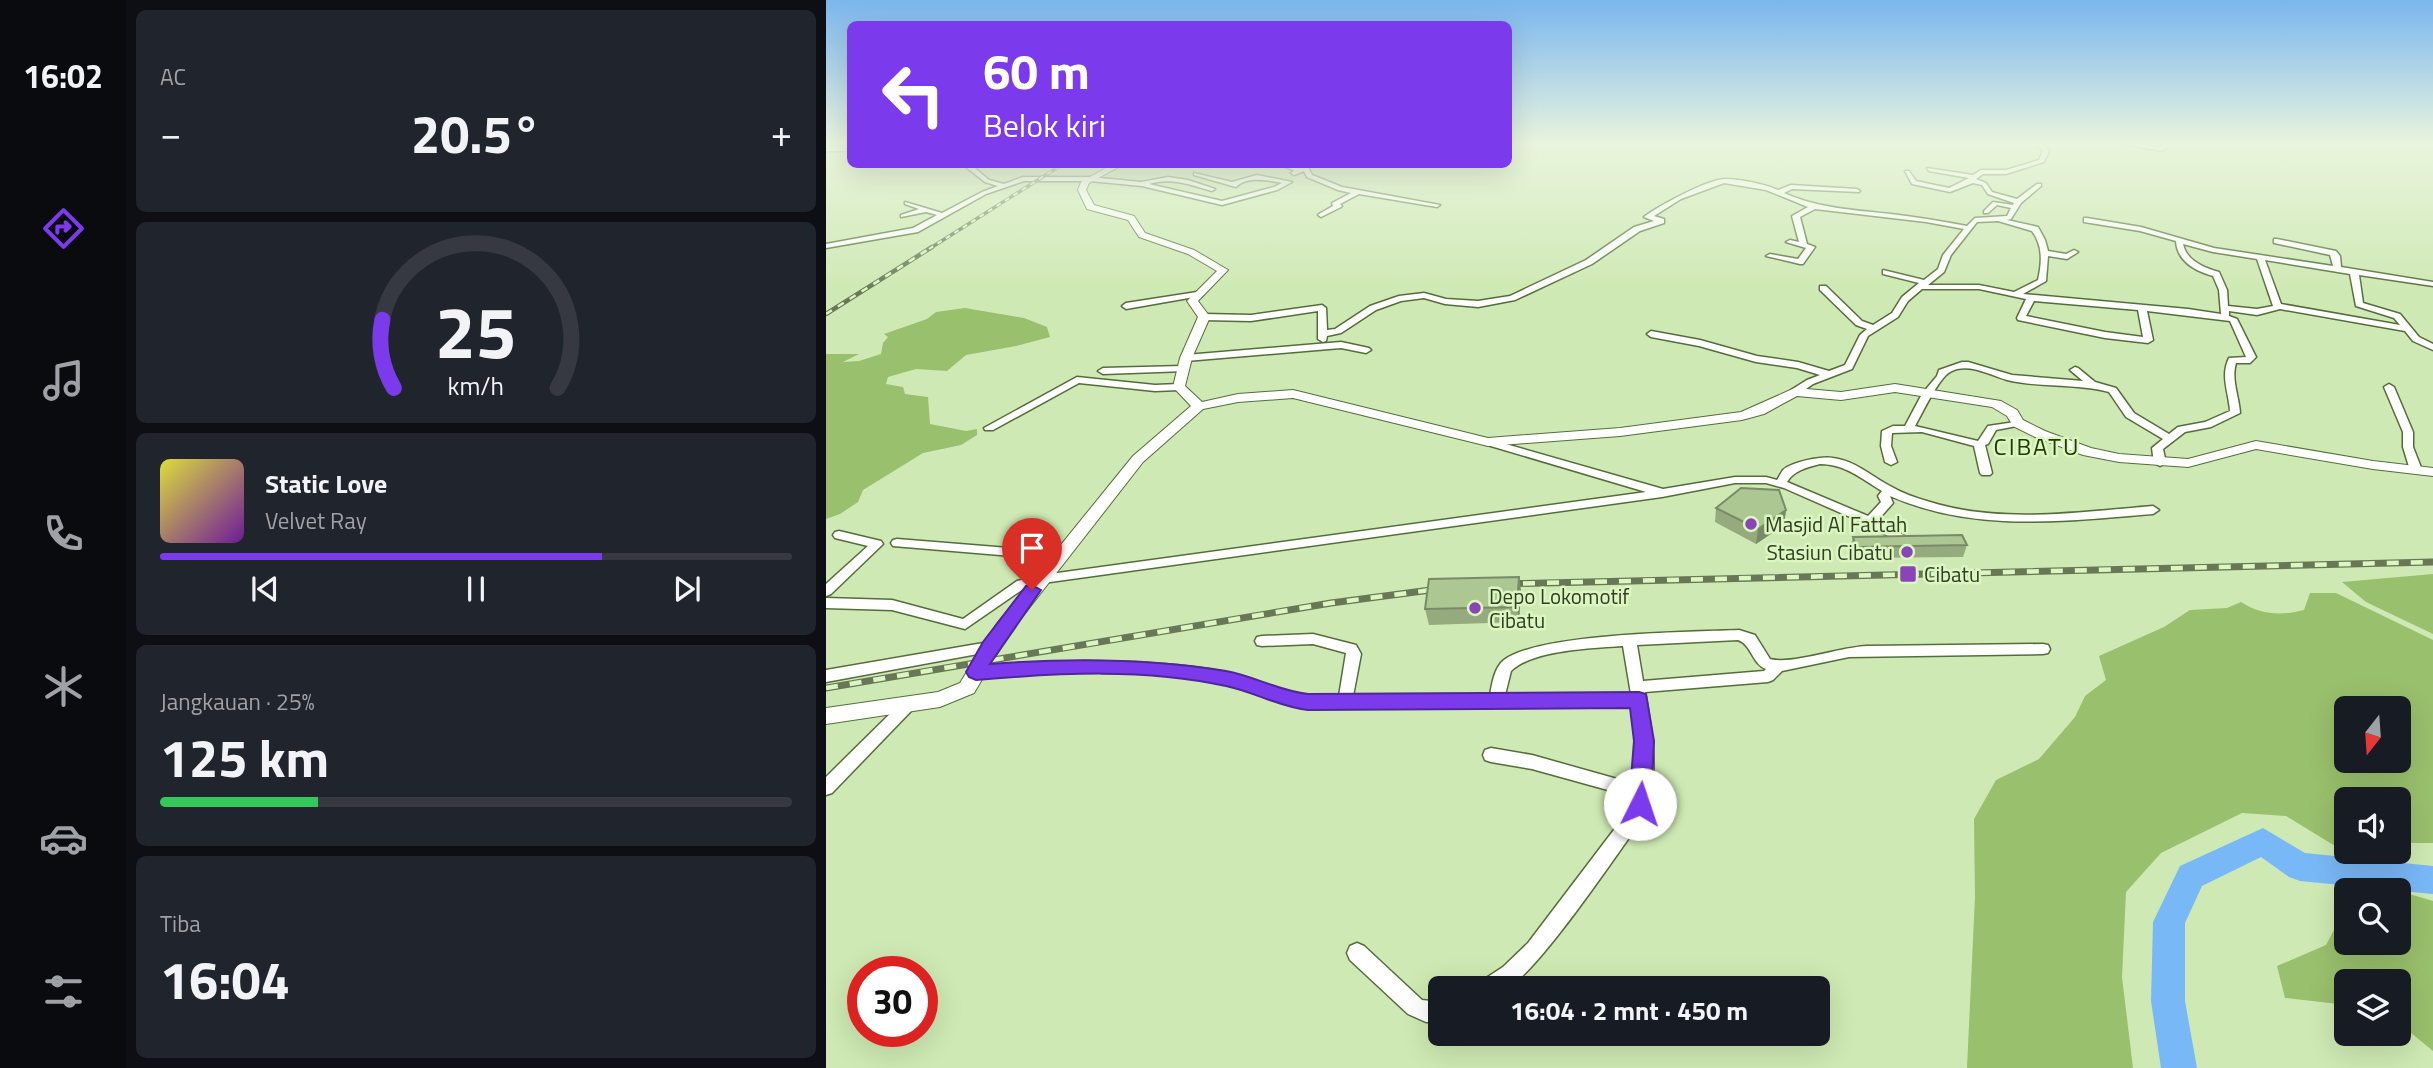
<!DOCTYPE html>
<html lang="id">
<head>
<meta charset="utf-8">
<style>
  :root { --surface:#171b24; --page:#20242c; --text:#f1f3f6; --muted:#9ea1a6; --line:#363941; --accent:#7c3aed }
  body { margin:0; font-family:"Titillium Web",sans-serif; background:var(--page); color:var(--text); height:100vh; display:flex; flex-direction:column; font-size:26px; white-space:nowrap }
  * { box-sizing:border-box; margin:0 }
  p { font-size:23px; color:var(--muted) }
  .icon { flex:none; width:38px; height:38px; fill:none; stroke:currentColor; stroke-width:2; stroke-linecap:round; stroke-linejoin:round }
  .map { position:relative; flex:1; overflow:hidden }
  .sheet { display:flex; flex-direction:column; gap:10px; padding:10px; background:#0d0f14; width:700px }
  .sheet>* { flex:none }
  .banner { position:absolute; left:21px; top:21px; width:665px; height:147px; border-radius:10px; box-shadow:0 7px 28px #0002; background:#7c3aed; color:#fff; overflow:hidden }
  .needle { width:46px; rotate:197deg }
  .controls { position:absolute; left:1508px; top:696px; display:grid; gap:14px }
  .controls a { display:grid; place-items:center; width:77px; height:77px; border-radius:10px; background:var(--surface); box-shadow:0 7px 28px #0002; font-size:35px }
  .speed { position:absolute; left:21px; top:956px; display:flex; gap:14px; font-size:35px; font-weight:700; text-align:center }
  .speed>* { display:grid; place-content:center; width:91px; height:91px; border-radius:50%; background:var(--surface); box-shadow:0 7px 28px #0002; line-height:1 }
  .speed .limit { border:10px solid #d22; background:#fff; color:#111 }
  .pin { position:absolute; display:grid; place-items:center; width:60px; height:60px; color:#fff; margin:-72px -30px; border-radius:50% 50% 50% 0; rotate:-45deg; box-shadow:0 0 7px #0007 }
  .pin .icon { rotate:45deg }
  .me { position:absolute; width:77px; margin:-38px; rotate:4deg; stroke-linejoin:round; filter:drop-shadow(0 0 5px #0008) }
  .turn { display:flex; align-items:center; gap:24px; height:147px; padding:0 21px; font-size:32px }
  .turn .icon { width:91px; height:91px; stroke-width:2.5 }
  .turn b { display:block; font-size:49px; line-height:60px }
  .big { font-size:52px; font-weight:700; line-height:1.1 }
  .sheet .widget { flex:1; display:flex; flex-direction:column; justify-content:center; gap:10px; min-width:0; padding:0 24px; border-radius:10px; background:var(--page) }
  .sheet .dial { align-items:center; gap:0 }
  .dial svg { height:182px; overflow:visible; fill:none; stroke:var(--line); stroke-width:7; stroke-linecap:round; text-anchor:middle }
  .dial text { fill:var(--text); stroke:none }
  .song { display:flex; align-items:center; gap:21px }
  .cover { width:84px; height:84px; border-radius:10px; background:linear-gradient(135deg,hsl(60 70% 55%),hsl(280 70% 35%)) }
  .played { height:7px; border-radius:4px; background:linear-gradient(90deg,var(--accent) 70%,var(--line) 70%) }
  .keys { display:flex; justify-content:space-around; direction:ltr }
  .heat { display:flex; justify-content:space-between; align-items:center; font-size:38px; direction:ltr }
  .charge { height:10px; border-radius:5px; background:linear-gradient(90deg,#34c759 25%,var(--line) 0) }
  .trip { position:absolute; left:602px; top:976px; width:402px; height:70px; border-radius:10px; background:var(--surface); box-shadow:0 7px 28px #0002; font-weight:700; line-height:70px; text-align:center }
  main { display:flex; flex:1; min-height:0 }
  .tab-bar { display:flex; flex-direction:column; width:126px; justify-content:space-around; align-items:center; background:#090b0e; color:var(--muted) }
  .tab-bar .icon { width:49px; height:49px }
  .tab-bar .selected { color:var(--accent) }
  .tab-bar b { font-size:32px; color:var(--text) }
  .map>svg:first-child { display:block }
  .green { fill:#99c06c; fill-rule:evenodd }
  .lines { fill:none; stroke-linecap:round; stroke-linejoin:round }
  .river { fill:#79b8f6; fill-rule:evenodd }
  .minor-casing { stroke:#566d3b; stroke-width:3 }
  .major-casing { stroke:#566d3b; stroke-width:2 }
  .minor { fill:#fff; fill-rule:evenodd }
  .major { fill:#fff; fill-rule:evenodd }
  .rail-far2-casing { stroke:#687857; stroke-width:3.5 }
  .rail-far1-casing { stroke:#687857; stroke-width:4.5 }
  .rail-casing { stroke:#687857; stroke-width:7 }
  .rail-far2 { stroke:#dbf7bf; stroke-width:2; stroke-dasharray:5; stroke-linecap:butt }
  .rail-far1 { stroke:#dbf7bf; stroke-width:2.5; stroke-dasharray:7; stroke-linecap:butt }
  .rail { stroke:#dbf7bf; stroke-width:4.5; stroke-dasharray:12; stroke-linecap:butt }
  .wall { fill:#95ab7e }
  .shaded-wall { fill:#798b66 }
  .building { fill:#adc792; stroke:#798b66; stroke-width:2 }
  .route { fill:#7c3aed; stroke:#51269a; stroke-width:2 }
  .poi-dot { fill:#8a44b7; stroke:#dbf7bf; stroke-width:2.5 }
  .labels { text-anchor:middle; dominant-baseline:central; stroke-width:5; stroke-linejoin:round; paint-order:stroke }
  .poi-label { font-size:21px; fill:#323d27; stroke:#dbf7bf; text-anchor:start }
  .quarter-label { font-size:24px; letter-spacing:2px; fill:#253906; stroke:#dbf7bf }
</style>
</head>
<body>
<main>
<nav class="tab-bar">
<b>16:02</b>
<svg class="icon selected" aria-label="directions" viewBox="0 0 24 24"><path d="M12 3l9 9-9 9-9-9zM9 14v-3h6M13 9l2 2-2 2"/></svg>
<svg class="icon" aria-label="music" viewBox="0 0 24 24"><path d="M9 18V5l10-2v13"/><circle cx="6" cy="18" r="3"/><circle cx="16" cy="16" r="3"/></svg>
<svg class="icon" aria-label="phone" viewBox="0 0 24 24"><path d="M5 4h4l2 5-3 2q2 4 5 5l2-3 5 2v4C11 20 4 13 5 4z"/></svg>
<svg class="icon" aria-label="climate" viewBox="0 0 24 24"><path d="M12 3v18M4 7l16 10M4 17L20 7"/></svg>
<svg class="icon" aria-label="car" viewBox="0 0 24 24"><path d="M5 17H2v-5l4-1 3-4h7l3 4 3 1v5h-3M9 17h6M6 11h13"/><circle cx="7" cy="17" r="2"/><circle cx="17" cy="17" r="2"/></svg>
<svg class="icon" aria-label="filters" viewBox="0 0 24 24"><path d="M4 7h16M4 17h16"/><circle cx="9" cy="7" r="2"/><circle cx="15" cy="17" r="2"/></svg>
</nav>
<section class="sheet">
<div class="widget"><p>AC</p>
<div class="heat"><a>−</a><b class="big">20.5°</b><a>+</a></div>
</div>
<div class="widget dial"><svg viewBox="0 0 100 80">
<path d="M14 69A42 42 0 1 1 86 69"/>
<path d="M14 69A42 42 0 0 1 9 39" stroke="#7c3aed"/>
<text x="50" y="56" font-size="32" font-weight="700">25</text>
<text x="50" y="72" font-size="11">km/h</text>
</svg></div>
<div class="widget">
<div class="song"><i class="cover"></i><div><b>Static Love</b><p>Velvet Ray</p></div></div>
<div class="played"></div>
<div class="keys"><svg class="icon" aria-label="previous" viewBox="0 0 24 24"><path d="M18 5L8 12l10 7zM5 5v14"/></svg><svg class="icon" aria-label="pause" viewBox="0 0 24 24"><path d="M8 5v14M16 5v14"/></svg><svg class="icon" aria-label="next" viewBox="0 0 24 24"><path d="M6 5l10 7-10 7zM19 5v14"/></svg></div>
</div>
<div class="widget"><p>Jangkauan · 25%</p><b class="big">125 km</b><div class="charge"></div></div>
<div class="widget"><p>Tiba</p><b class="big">16:04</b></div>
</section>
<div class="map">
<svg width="1607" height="1068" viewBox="0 0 1607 1068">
  <rect width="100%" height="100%" fill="#cee9b3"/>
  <g class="green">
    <path d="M139 308 198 318 221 327 224 337 190 346 140 355 121 371 90 369 62 377 60 384 77 387 79 394 102 397 104 424 140 431 151 429V435L135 445 97 453 37 490 32 502 14 514 0 519V354H33L17 362 33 361 55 354 57 343 62 337 58 334 101 319 110 312Z"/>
    <path d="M1607 574V634L1540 602 1516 582Z"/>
    <path d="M1484 593H1510L1607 640V843H1573V800H1521V850L1514 849 1460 816 1416 813 1335 853 1300 892 1296 977 1307 1068H1141L1149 897 1148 819 1170 780 1213 759 1249 717 1259 696 1280 680 1273 656 1338 627 1364 610 1401 608 1415 602C1435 615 1455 616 1478 610ZM1521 709H1573V761H1521Z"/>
    <path d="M1512 867 1572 891H1521V943H1573V891L1607 901V1051L1573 1023V982H1521V1005L1459 998 1451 966 1500 945 1520 907Z"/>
  </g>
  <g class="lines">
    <path class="river" d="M1437 828 1479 853 1607 866V894L1474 881 1463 877 1435 857 1376 886 1359 923V1001L1371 1068H1335L1325 1001 1327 922 1354 866Z"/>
    <defs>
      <g id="minor">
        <path d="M1211 144H1217L1223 151 1218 162 1180 174H1157L1150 179 1160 183 1166 192 1191 199 1211 184H1215V186L1195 203 1185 219 1181 220 1212 227 1219 240 1222 251 1240 254 1248 250 1252 252 1241 259 1222 256 1220 281 1197 294 1362 309 1395 314 1393 290 1387 276C1369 271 1351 261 1350 241L1314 231 1258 222V218H1261L1315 227 1388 248 1507 266 1504 255 1448 243V239H1451L1510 251 1514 256 1515 267 1607 282V286L1533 275 1537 303 1574 314 1593 337 1607 344V350L1587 341 1579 331 1454 309 1431 315 1403 311V316L1411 319 1430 357 1424 363H1410C1405 380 1413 396 1414 413L1385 427 1359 432 1337 449 1340 463 1334 466 1328 463 1326 448 1337 439 1300 417 1283 392C1250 383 1214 388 1181 380 1163 375 1142 362 1124 372 1112 379 1097 412 1089 426L1152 441 1162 426 1196 421V425L1170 430 1162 444 1159 445 1166 473 1164 475H1156L1154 473 1148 446 1096 432 1066 433 1065 446 1071 462 1065 465 1059 462 1055 446 1056 431 1067 426H1079L1096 394 1111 376 1113 370 1136 362H1142L1186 375 1257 381 1244 370 1249 367 1252 368 1269 382 1290 388 1308 413 1343 434 1352 427 1379 422 1404 411C1403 393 1394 376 1403 358L1420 357 1404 321 1321 311 1327 340 1322 343 1279 338 1192 320 1191 318 1200 299 1153 289H1096L1082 301 1072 317 1042 336 1026 369 987 384 973 394H965V390L981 380 994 375 971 368 930 362 873 346 825 337 821 334 825 331 874 340 931 356 972 362 1003 371 1019 365 1034 335 1041 329 1030 325 994 290V286H1000L1036 321 1047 325 1066 313 1076 297 1093 283 1057 274V270L1098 280 1112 269 1117 255 1138 229 1100 222 989 209 974 217 981 244 989 247 977 264H974L940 256 944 254 972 259 980 248 960 242 964 240 973 242 966 216 982 207 940 190 898 183 855 199 828 216 838 219V223L814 231 766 264 689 300 652 307 619 304 598 298 575 301 550 310 515 333 501 336 500 341 497 342 492 339V311L425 321 378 320 374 317 378 314 425 315 496 305 500 308 501 330 509 329 544 306 573 296 598 293 620 299 652 301 684 296 760 260 808 227 828 221 818 217C832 206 881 180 898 179 913 179 939 184 952 190L965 185 1031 189 1034 191 1033 192 966 189 958 193C992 208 1027 210 1065 214 1090 217 1115 221 1141 226L1149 218 1181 216 1185 208 1171 205 1162 213H1158V211L1167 202 1187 205 1188 203 1162 194 1156 185 1147 183 1124 192 1086 184 1079 171H1083L1090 181 1123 188 1143 178 1103 171 1101 168 1147 175 1155 170H1180L1213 160 1217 151ZM1172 221 1206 231C1217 246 1216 262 1212 280L1188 292 1153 285H1102L1118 272 1125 255 1151 222ZM1357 244 1387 252 1431 259 1447 306 1431 309 1402 306 1401 290 1393 272C1378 268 1360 260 1357 244ZM1439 260 1524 274 1530 306 1568 318 1574 325 1455 304ZM1208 301 1312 310 1317 337 1279 332 1200 316Z"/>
        <path d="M1298 144 1335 147V144H1341V148L1335 151Z"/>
        <rect x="0" y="147" width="24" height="4"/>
        <path d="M136 164H144L163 180 178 184 197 177H264L315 182 342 177 362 180 389 189 386 191C365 185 345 177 323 184L396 201 448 187 456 183C440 180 421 176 410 187L368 175V173L406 182 431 175 466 182 451 190 396 205 316 186 264 181H198L160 194 92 232 0 248V244L87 228 111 215 100 212 75 217V215L93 209 79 204V202L116 213 156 192 172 186 159 182Z"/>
        <path d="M450 164C461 164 472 167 482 167L486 175 516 187 614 205 611 207 533 194 514 204 516 206 515 207 495 217 492 215 493 214 507 206 506 203 525 193 512 190 481 177 478 171 468 175 465 173 468 170Z"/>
        <path d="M371 292 375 294 374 296 300 309 296 306 300 303Z"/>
        <path d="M515 342 543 348 545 350 540 353 515 348 360 361 355 358 360 355Z"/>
        <path d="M357 366 362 369 360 371 277 374 272 371 277 368Z"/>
        <path d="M251 377 329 385 353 384 358 387 353 390 329 391 253 383 167 430H159L158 428Z"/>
        <path d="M1563 384 1568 387 1587 432V447L1596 470 1594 472 1590 473 1584 470 1577 447V432L1558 387Z"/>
        <path d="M662 439 837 489 909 477H940L951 480C952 479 956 471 957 470 966 462 995 456 1007 458 1030 461 1045 476 1064 486 1076 493 1090 498 1104 502 1175 524 1254 512 1327 506L1333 510 1327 514C1239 521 1148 533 1064 496L1067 503 1052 520 1079 536 1081 539 1075 543 1040 524 958 488 940 483H909L836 497 217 583 200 587 139 629 66 610 0 608V598L66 600 137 619 191 581 217 575 820 492 658 444 657 442 658 440ZM994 464C1019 464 1036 479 1056 491L1052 496 1055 502 1042 516 961 482C967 471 982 467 994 464Z"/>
        <path d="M13 531 55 541 57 544 5 594 0 596V584L42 546 9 538 7 535 9 532Z"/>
        <path d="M71 539 233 552 239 556 233 560 67 546 65 543 67 540Z"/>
        <path d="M913 630 929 635 944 659C966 665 1014 647 1041 646L1217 644 1222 645 1224 649 1222 653 1217 654 1023 657 956 671 947 680 942 682 819 692C826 731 835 781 817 818 795 848 706 982 678 989 670 991 659 989 651 989L654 982 677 967 702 943 803 810 807 797 706 769 665 762 659 760 657 755 659 750 665 748 706 755 809 784 810 750 807 706 482 708C448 704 418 686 385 681 308 667 227 671 150 678L145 676 143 672 145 668 150 666C227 660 305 658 382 669 408 673 433 686 459 692 477 697 494 696 513 696L520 653 487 644 436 646 431 645 429 641 431 637 436 636 487 634 530 645 535 654 527 696 664 695C666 684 668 668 678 660 714 633 864 632 913 630ZM912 640C926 645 926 664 940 669L938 671 817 681 811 645ZM797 646 805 694 679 695 685 671C706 650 767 648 797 646Z"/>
        <path d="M163 642 168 643 170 647 168 651 0 682V670Z"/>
        <path d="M82 699 87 701 90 705 87 709 6 793 0 795V777L77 701Z"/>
        <path d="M531 943 538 946 596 1000 614 1002V1022H600L582 1014 524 960 521 953 524 946Z"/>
      </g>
      <path id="major" d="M287 164H298L263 183 260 190 268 205 308 216 319 233 368 250 402 270 372 301 384 317 366 358 359 386 376 402 412 394 467 390 662 438 794 428 915 412 969 388 1015 392 1069 384 1175 401 1191 410 1197 420 1219 431 1265 448 1293 454 1362 459 1430 441 1547 461 1607 468V476L1547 469 1430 449 1362 467 1293 462 1257 455 1209 437 1187 426 1181 416 1166 407 1069 392 1015 400 971 396 938 414 916 420 794 436 662 446 467 398 412 402 377 409 317 462 182 635 148 693 114 707 0 724V708L112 692 134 683 170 625 307 456 365 406 347 387 354 358 372 317 361 301 391 271 362 254 313 237 302 220 261 209 252 190 255 182Z"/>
    </defs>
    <use href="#minor" class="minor-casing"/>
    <use href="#major" class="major-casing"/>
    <use href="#minor" class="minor"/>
    <use href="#major" class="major"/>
    <defs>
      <path id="rail-far2" d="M103 249 237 164"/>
      <path id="rail-far1" d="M0 314 106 247"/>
      <g id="rail">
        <path d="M673 584 1607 562"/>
        <path d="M0 688 505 603 620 588"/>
      </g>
    </defs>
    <use href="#rail-far2" class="rail-far2-casing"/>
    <use href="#rail-far1" class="rail-far1-casing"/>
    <use href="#rail" class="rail-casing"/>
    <use href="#rail-far2" class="rail-far2"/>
    <use href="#rail-far1" class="rail-far1"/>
    <use href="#rail" class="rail"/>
  </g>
  <g class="wall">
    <path d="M890 508 960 510 958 525 930 544 889 522Z"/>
    <path d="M1027 537 1141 545 1137 557 1028 558 1024 548Z"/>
    <path d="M693 577 695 592 693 622 603 625 599 609Z"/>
  </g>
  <g class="shaded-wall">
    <path d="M960 510 958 525 930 544 932 529Z"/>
    <path d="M693 577 695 592 693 622 691 607Z"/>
  </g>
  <g class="building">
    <path d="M915 488 953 490 960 510 932 529 890 508Z"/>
    <path d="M1136 535 1141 545 1030 547 1027 537Z"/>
    <path d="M693 577 691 607 599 609 603 579Z"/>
  </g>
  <linearGradient id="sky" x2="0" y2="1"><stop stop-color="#7bb6ee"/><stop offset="0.49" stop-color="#e9f5dd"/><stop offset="1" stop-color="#e9f5dd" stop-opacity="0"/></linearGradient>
  <rect width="1607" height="294" fill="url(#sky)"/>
  <path class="route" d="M206 585 215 590 164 664C242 658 321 658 400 671 428 676 453 691 482 694L813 692 820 694 828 741 825 804 822 811 814 814 807 811 803 804 808 741 804 708 482 710C453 707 429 692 400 686 319 668 232 673 150 680L143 677 140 672 157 642 200 586Z"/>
  <g class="poi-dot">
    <circle cx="925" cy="524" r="7"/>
    <circle cx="1081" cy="552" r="7"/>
    <rect x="1073" y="565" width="18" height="18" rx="3.5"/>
    <circle cx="649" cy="608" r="7"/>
  </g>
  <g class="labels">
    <g class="poi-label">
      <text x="939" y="524">Masjid Al Fattah</text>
      <text x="1067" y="552" text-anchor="end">Stasiun Cibatu</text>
      <text x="1098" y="574">Cibatu</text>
      <text x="663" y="596">Depo Lokomotif<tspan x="663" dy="24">Cibatu</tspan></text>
    </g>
    <g class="quarter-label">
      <text x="1211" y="446">CIBATU</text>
    </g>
  </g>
</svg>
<div class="controls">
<a><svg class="needle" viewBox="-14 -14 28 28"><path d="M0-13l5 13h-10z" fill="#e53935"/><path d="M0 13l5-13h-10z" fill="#9ea1a6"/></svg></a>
<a><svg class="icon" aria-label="sound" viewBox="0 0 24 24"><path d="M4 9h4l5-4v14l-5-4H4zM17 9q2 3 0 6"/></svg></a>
<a><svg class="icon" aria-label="search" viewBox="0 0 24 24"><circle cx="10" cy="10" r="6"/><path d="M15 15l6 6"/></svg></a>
<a><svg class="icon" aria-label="layers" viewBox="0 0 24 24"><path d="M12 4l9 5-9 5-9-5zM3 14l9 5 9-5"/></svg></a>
</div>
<div class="speed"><div class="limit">30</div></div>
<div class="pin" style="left:206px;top:590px;background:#d93025"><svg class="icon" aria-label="arrive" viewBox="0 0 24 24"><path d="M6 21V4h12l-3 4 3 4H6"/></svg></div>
<svg class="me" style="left:814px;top:804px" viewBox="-20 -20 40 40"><circle r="19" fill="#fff"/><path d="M0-13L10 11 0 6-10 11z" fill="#7c3aed"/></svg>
<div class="trip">16:04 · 2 mnt · 450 m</div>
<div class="banner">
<div class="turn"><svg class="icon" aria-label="left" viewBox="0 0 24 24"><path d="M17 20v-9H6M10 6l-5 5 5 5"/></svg><div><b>60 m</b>Belok kiri</div></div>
</div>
</div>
</main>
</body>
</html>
